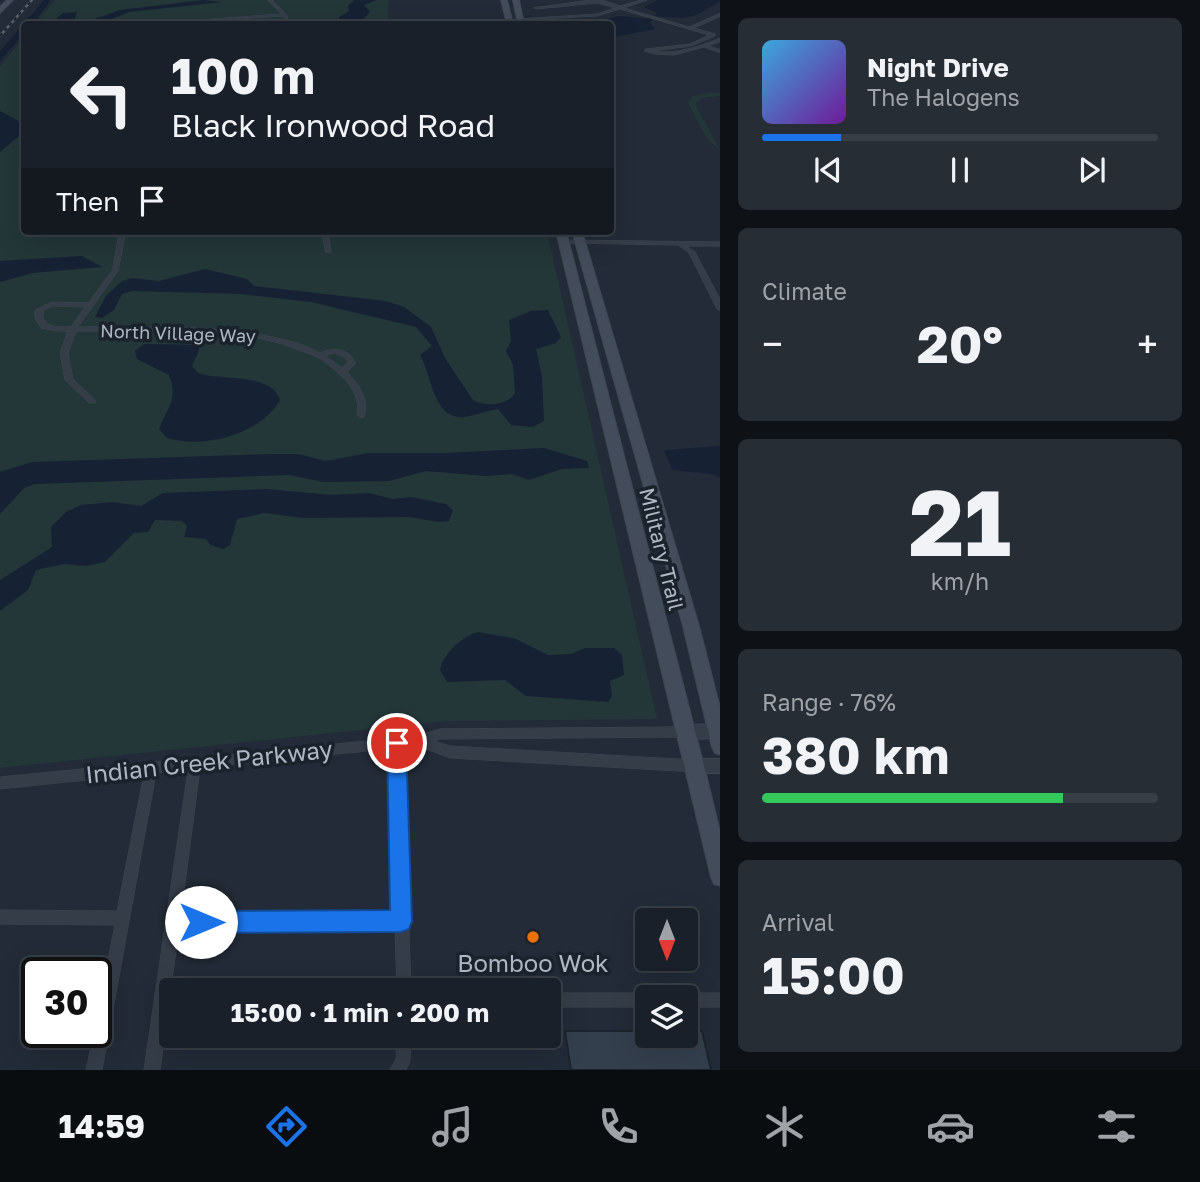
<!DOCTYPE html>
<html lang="en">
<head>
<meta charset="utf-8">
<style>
  :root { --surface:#1a2029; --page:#272d35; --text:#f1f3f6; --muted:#9fa3a8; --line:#383e46; --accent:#1a73e8 }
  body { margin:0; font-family:"Golos Text",sans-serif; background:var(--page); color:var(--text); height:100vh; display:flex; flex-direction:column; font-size:26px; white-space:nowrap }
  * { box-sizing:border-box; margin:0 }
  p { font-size:23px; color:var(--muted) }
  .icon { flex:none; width:38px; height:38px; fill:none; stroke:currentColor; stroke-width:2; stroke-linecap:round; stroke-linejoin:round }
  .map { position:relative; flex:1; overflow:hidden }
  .panel { display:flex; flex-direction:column; gap:18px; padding:18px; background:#0e1217; width:480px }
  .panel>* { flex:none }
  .guide { position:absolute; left:21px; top:21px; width:593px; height:214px; border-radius:7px; box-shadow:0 7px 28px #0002,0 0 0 2px var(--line); background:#1a2029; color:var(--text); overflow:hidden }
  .needle { width:46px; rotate:180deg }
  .tools { position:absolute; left:635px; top:908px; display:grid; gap:14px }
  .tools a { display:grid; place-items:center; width:63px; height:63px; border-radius:7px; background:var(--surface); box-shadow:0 7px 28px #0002,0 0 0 2px var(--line); font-size:35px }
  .speed { position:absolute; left:21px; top:957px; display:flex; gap:14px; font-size:35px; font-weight:700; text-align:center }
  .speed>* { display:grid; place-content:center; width:91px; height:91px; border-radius:50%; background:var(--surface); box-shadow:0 7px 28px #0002,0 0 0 2px var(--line); line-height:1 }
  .speed .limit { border:4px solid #111; border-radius:10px; background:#fff; color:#111 }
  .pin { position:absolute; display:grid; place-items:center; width:60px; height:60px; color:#fff; margin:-30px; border:4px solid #fff; border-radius:50%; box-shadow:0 2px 7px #0007 }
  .me { position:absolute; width:77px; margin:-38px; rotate:90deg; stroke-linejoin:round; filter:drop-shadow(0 0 5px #0008) }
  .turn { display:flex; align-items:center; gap:24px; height:147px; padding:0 35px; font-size:32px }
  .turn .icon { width:91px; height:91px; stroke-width:2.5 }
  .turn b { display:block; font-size:49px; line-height:60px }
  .then { display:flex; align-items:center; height:66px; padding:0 35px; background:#0003; gap:14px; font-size:26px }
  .big { font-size:52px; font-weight:700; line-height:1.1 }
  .panel .card { flex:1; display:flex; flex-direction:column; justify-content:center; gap:10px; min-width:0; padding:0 24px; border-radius:10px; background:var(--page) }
  .panel .dial { align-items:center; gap:0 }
  .dial b { font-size:91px; line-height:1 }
  .song { display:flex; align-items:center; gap:21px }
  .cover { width:84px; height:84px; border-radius:10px; background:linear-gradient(135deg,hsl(200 70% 55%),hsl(280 70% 35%)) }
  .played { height:7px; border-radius:4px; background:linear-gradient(90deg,var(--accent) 20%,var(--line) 20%) }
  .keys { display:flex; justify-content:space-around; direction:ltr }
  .heat { display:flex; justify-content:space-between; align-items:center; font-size:38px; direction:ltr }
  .charge { height:10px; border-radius:5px; background:linear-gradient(90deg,#34c759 76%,var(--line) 0) }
  .trip { position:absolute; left:159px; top:978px; width:402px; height:70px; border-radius:7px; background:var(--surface); box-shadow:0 7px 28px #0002,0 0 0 2px var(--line); font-weight:700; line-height:70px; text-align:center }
  .tabs { display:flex; height:112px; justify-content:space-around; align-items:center; background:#0a0d10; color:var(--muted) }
  .tabs .icon { width:49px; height:49px }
  .tabs .active { color:var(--accent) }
  .tabs b { font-size:32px; color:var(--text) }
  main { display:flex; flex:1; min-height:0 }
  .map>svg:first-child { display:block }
  .green { fill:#233638 }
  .water { fill:#162234 }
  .building { fill:#343f4e; stroke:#1c242e; stroke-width:2 }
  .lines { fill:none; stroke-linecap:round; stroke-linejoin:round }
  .minor-casing { stroke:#3e4651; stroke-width:1 }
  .tertiary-casing { stroke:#3e4651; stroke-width:2 }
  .secondary-casing { stroke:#3e4651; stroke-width:2 }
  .minor { fill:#353d48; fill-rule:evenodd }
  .tertiary { fill:#353d48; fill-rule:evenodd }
  .secondary { fill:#434c5a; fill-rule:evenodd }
  .rail-casing { stroke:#57616f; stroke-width:2.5 }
  .rail { stroke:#1a222c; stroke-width:2; stroke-dasharray:3.5; stroke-linecap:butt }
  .route { fill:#1a73e8; stroke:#114b97; stroke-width:2 }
  .food-dot { fill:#e8710a; stroke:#1a222c; stroke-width:2.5 }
  .labels { text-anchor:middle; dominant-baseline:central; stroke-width:7; stroke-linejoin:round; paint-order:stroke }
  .far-street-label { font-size:18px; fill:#afb7c4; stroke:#1a222c }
  .street-label { font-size:21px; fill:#afb7c4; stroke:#1a222c }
  .near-street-label { font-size:24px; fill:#afb7c4; stroke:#1a222c }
  .near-poi-label { font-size:24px; fill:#afb7c4; stroke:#1a222c }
</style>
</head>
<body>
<main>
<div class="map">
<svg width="721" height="1070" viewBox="0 0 721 1070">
  <rect width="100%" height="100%" fill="#222b37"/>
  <g class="green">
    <path d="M55 0H389L388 24H35Z"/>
    <path d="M24 37V231H547L657 719 447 721 0 768V66Z"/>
    <path d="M708 93H720V96L701 98 695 104 720 150 707 139 688 103 693 96Z"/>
  </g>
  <g class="water">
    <path d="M44 0H51L33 24H24V34L0 61V51Z"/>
    <path d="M203 0 222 2 129 12 100 24H50L63 13 77 12 75 19 92 20 120 10Z"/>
    <path d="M354 0H377L364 5 370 11C363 24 351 25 337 24L339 17 349 11 348 6Z"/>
    <path d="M657 0H720L721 1C688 21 691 19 654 16L657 13 644 7Z"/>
    <path d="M620 16 653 19 650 22 655 29 611 38V24H582Z"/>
    <path d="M0 111 24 124V132L0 152Z"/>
    <path d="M82 256 102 267 33 273 0 282V261Z"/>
    <path d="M205 269 247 279 254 286 386 301 404 307 431 327 445 358 473 400C486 407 507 406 515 393L513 365 506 351 511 341 509 320 531 311 548 310 561 337 556 343 536 349 542 377 544 421 533 427 511 425 498 409C487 411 476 415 465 417 433 421 432 375 420 355L432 346 416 327 311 302 241 294 132 291 122 294 114 310 102 318 95 317 106 296 122 281 132 278 159 281Z"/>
    <path d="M144 344 198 345 199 350 192 366 198 373C219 381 271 372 280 400 260 435 203 449 167 438L159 429C167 408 179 399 169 375L137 359 135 351Z"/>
    <path d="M720 446V478L712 474 672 470 664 450Z"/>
    <path d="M544 448 587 461 589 468 562 469 529 480 512 474 486 476 426 471 389 481 324 482 289 475 35 484 24 488 0 514V472L32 462 272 454H298L326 461 368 453H445Z"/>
    <path d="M267 489 331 495 369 493 393 499 411 497 446 504 453 510 449 521 438 522 409 517 303 518 265 513 237 519 230 545 223 549 210 545 206 539 184 537 187 526 182 521 155 520 148 532 134 533 105 562 86 566 64 564 36 570 28 590 0 611V580L52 547 51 527 66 512 81 505 112 502 141 506 163 493Z"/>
    <path d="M479 632 516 639 548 655 571 654 585 648H614L622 655 624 675 610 681 612 696 608 702 526 696 505 680 447 682 440 670C443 654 463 635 479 632Z"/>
  </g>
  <path class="building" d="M565 1031H648V1036H686V1031H702L711 1070H571Z"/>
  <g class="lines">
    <defs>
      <g id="minor">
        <path d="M268 0H272L287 15 288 24H284L283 16 160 24H145L281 14Z"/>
        <path d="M591 0H602L620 6 641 0H647L624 8 689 27 721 13V16L694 28 715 34V36L691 46 653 51C677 55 699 46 721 38V41L708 46 721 50V53L704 47 674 55 655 54 644 51 646 49 690 44 709 35 620 9 597 16 520 20 518 19 597 14 615 8 597 3 536 9 534 8Z"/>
        <path d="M120 231H126L118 271 78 327C149 327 220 323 289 341 300 343 310 348 320 353 335 347 348 348 356 363L347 372C359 384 370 400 364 417L361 418 357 415C360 398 351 384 338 373 333 369 327 363 321 359 315 356 308 353 301 351 236 323 146 332 76 331L68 353 73 379 96 401 95 403H89L65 380 60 353 68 331H57L41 328 35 318V310L52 302 88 303 112 271ZM53 306 85 307 71 327H57L47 324 43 318V311ZM335 353 344 357 348 362 342 368 326 356Z"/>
        <path d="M322 231H328L331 253 326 252Z"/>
        <path d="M564 240 721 242V246H686L695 252 721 301V311L717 309 689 253 678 245 562 243 561 242Z"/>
        <path d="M686 727 690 728 692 732 690 736 686 737 440 739 434 741 450 746 695 760 699 762 701 766 699 770 695 772 450 758 418 746 403 748 411 990H397L395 928H179L160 1070H144L188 770 156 773 102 1070H86L94 1032H96V1019L115 925 0 924V910L117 911 144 774 0 789V777L417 736 440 729ZM391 749 395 914H181L200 768Z"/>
        <path d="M550 993H648L653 995 654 998H648V1007H550Z"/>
        <path d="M686 993H721V1007H686V998H680L681 995Z"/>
        <path d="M397 1036H411L410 1061 406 1070H390L396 1059Z"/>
      </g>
      <g id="tertiary">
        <path d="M721 724V738L686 739 681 737 679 732 681 727 686 725Z"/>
        <path d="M695 759H721V773H695L690 771 687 766 690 761Z"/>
      </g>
      <g id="secondary">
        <path d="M7 0H13L0 13V7Z"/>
        <path d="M501 0H507L513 24H507Z"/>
        <path d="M513 0H519L524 24H518Z"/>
        <path d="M556 231H566L704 766 721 836V886L714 884 711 877Z"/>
        <path d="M572 231H582L699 626 721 712V755L715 753 712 747 683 626Z"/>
      </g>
    </defs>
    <use href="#minor" class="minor-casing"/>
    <use href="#tertiary" class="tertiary-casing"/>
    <use href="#secondary" class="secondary-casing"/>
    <use href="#minor" class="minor"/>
    <use href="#tertiary" class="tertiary"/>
    <use href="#secondary" class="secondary"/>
    <defs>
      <path id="rail" d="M0 36 32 0"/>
    </defs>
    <use href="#rail" class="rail-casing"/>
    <use href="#rail" class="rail"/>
  </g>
  <path class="route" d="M397 733 403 736 406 743 412 921 409 929 401 932 201 933 193 930 190 922 193 914 201 911 390 910 387 743 390 736Z"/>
  <circle class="food-dot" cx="533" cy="937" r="7"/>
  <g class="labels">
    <g class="far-street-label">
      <text transform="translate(178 333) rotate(2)">North Village Way</text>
    </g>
    <g class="street-label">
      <text transform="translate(662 549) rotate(76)">Military Trail</text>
    </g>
    <g class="near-street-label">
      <text transform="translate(209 761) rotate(-6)">Indian Creek Parkway</text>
    </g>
    <g class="near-poi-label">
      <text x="533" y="962">Bomboo Wok</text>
    </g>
  </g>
</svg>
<div class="tools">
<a><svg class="needle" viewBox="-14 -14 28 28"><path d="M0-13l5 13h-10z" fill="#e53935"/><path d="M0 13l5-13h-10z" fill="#9fa3a8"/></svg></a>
<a><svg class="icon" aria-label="layers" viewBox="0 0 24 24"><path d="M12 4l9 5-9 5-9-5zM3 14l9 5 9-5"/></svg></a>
</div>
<div class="speed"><div class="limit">30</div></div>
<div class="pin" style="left:397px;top:743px;background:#d93025"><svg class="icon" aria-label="arrive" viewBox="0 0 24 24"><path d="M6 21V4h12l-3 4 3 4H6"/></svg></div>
<svg class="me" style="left:201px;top:922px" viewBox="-20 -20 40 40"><circle r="19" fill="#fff"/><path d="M0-13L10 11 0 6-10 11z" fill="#1a73e8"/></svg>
<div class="trip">15:00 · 1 min · 200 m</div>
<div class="guide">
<div class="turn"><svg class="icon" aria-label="left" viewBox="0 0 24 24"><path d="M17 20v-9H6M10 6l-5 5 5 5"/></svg><div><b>100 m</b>Black Ironwood Road</div></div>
<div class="then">Then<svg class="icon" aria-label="arrive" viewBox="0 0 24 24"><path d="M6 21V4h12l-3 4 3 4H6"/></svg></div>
</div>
</div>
<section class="panel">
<div class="card">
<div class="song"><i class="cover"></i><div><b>Night Drive</b><p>The Halogens</p></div></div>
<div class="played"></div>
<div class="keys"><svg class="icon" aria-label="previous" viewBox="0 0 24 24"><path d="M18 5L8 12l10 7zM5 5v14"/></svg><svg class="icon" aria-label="pause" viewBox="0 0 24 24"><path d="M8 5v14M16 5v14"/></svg><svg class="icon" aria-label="next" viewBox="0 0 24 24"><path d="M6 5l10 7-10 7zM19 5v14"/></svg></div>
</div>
<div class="card"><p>Climate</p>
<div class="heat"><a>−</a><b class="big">20°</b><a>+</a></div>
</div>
<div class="card dial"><b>21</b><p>km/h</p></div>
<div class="card"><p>Range · 76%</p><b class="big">380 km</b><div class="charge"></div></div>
<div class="card"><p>Arrival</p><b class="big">15:00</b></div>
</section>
</main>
<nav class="tabs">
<b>14:59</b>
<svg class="icon active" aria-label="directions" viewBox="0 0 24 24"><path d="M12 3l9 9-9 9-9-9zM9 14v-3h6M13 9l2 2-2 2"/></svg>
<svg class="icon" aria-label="music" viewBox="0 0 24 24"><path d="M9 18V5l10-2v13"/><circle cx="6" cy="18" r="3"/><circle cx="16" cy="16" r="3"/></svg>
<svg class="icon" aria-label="phone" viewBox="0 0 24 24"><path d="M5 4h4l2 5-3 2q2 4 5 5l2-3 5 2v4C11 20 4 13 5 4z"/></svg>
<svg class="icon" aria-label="climate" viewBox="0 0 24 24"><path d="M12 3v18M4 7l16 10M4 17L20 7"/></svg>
<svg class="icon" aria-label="car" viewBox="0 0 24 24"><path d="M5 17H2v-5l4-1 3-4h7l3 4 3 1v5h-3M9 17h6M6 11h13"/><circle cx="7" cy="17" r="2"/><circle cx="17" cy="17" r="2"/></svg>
<svg class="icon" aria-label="filters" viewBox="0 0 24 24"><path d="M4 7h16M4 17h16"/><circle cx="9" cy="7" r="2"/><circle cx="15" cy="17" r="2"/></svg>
</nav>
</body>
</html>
